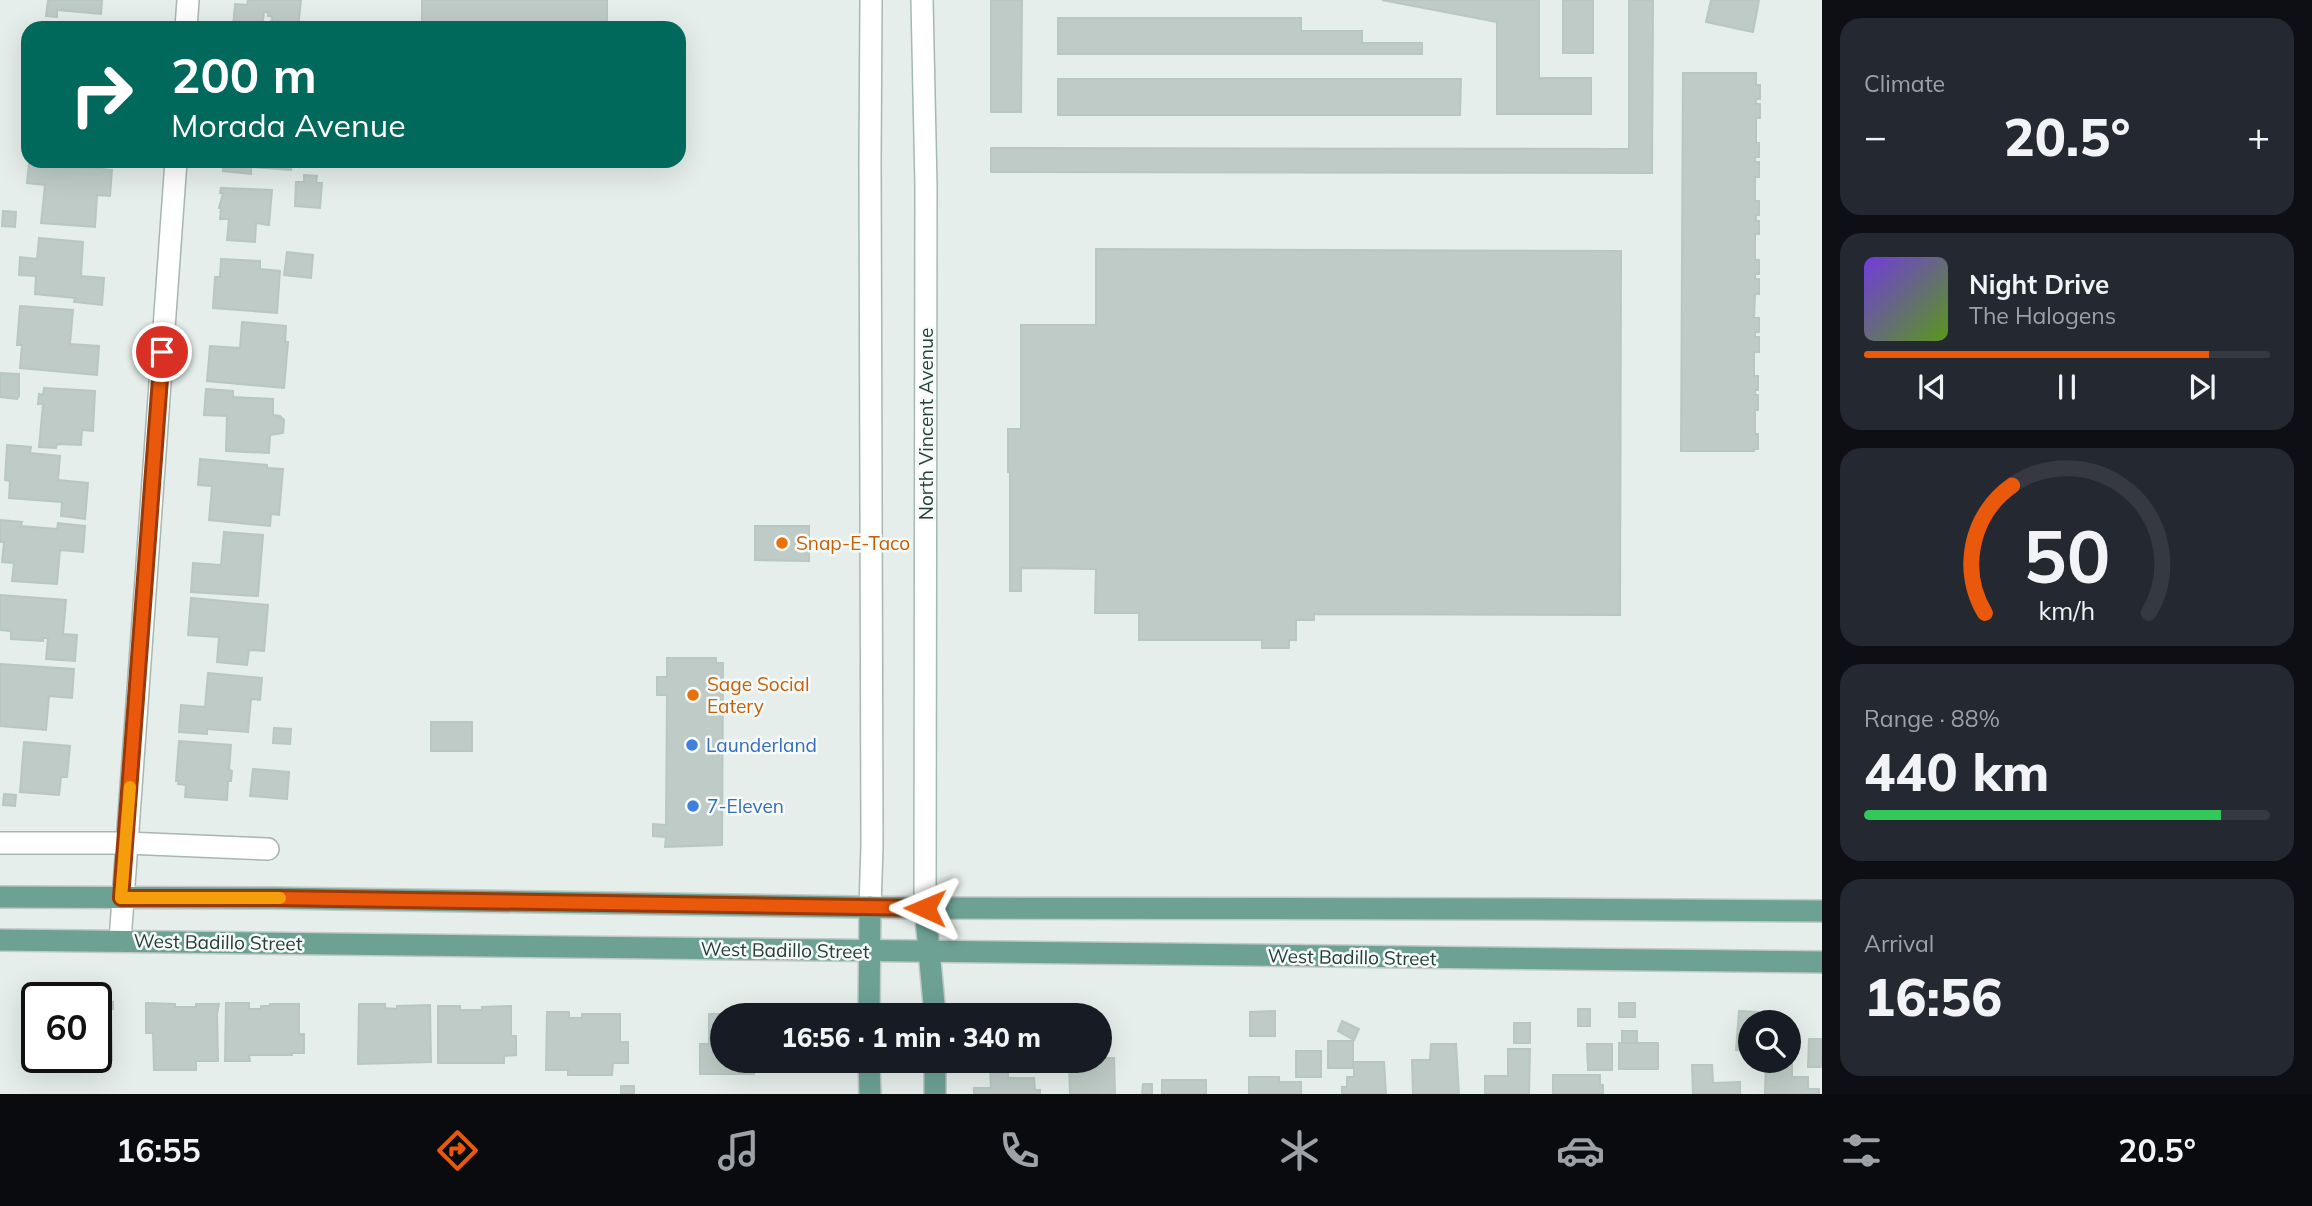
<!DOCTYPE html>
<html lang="en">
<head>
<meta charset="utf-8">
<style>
  :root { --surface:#171b24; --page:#242831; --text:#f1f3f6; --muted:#9ea1a6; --line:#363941; --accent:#ea580c }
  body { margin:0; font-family:Mulish,sans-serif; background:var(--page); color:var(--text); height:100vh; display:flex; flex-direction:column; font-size:26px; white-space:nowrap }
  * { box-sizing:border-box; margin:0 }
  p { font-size:23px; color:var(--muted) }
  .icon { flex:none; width:38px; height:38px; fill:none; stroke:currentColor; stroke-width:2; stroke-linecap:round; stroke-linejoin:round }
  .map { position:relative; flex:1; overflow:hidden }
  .panel { display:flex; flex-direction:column; gap:18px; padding:18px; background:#0d0f14; width:490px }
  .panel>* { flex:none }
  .banner { position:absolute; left:21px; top:21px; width:665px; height:147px; border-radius:21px; box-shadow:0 7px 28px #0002; background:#00695c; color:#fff; overflow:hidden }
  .controls { position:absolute; left:1738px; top:1010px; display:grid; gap:14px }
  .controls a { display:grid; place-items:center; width:63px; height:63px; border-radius:50%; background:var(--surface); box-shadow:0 7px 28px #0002; font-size:35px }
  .speed { position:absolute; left:21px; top:982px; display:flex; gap:14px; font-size:35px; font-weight:700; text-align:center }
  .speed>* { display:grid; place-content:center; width:91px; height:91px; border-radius:50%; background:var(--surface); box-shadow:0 7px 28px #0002; line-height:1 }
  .speed .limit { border:4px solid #111; border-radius:10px; background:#fff; color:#111 }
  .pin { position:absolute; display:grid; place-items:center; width:60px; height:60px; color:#fff; margin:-30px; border:4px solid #fff; border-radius:50%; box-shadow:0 2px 7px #0007 }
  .me { position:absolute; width:77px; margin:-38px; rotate:271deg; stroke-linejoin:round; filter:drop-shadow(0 0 5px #0008) }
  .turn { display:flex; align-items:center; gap:24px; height:147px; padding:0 35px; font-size:32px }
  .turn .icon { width:91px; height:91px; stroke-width:2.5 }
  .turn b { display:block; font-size:49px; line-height:60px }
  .big { font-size:52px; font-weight:800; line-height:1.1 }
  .panel .tile { flex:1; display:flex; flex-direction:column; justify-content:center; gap:10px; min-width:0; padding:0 24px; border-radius:21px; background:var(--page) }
  .panel .dial { align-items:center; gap:0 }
  .dial svg { height:182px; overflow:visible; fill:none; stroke:var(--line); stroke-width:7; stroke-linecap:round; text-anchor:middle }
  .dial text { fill:var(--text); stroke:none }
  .song { display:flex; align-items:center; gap:21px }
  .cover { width:84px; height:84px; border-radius:10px; background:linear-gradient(135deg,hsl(260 70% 55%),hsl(90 70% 35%)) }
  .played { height:7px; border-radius:4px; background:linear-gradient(90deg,var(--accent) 85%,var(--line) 85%) }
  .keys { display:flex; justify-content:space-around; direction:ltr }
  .heat { display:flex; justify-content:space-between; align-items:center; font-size:38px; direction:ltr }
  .charge { height:10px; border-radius:5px; background:linear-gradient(90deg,#34c759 88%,var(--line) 0) }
  .trip { position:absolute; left:710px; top:1003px; width:402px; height:70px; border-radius:35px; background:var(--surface); box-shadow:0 7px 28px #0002; font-weight:800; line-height:70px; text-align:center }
  .tab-bar { display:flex; height:112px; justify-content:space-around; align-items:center; background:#090b0e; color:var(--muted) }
  .tab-bar .icon { width:49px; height:49px }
  .tab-bar .active { color:var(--accent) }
  .tab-bar b { font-size:32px; color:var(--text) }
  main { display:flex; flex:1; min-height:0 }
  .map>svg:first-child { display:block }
  .building { fill:#becbc6; stroke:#b8c7c1; stroke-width:2 }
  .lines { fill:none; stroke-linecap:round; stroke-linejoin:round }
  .street-casing { stroke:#a8b6b1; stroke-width:24 }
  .secondary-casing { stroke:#a4b9b2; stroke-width:24 }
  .primary-casing { stroke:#c2c9c7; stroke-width:24 }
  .street { stroke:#fff; stroke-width:21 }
  .secondary { stroke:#fff; stroke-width:21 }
  .primary { stroke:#6ca194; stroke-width:21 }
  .route-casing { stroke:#983908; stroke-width:18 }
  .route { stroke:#ea580c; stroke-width:12 }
  .slow { stroke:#f59e0b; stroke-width:12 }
  .food-dot { fill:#e8710a; stroke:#f6faf8; stroke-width:2.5 }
  .shop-dot { fill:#3f7fe0; stroke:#f6faf8; stroke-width:2.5 }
  .labels { text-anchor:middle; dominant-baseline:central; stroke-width:5; stroke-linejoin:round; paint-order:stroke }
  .street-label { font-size:19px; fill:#253f38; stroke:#f6faf8 }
  .food-label { font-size:19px; fill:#c56008; stroke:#f6faf8; text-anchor:start }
  .shop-label { font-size:19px; fill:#366cbe; stroke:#f6faf8; text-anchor:start }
</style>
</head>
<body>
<main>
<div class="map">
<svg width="1822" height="1094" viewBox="0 0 1822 1094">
  <rect width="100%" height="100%" fill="#e5eeea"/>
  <g class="building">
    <path d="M57 0H102L101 14 57 10V17L46 16 48 1Z"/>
    <path d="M248 0H301L298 28H271L272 16H268V12H264L262 28H233L235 4 247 5Z"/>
    <rect x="422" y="0" width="185" height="28"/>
    <path d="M991 0H1022L1021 112H991Z"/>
    <path d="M1382 0H1539V78H1591V114H1497V22Z"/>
    <rect x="1563" y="0" width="30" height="53"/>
    <path d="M1629 0H1653L1652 173 991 172V148L1629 149Z"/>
    <path d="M1711 0H1759L1753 32 1706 22Z"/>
    <path d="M1058 18H1301V31H1362V43H1422V54H1058Z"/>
    <path d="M25 46H28V87L22 86Z"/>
    <path d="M1683 73H1756V85H1760V99H1756V104H1760V118H1756V143H1759V157H1755V162H1759V177H1755V201H1759V215H1756V221H1759V234H1755V260H1759V274H1755V279H1759V294H1755L1754 318H1759V332H1755V337H1759V352H1754V376H1758V390H1755V395H1758V410H1755V434H1758V449H1754V451H1681Z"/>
    <path d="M1058 79H1461L1460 115H1058Z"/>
    <path d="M28 110V153H25Z"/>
    <path d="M224 161H292L291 170 251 167V174L223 171Z"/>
    <path d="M29 163 112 170 110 196 97 195 95 227 41 223 45 185 27 183Z"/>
    <path d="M304 175 317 176 316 183H322L320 208 295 206 296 182H304Z"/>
    <path d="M221 188 272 190 269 225 256 223 255 242 227 240 229 219H220L221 208H219L223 193H220Z"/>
    <path d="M3 211 16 212 15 227 2 226Z"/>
    <path d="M39 238 83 242 81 276 104 278 102 305 74 302 75 298 35 294 36 276 19 275 20 257 37 259Z"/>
    <path d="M1096 249 1621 251 1620 615 1314 614V620H1296V640H1289V648H1262V640H1139V613H1095L1096 569 1021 568V591H1010V472H1008V429H1021V325H1096Z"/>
    <path d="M287 252 313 255 311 278 284 275Z"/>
    <path d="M221 259 260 261V269L280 271 277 313 213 308 215 277H220Z"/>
    <path d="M20 306 73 310 70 344 99 346 97 375 20 368 22 345H17Z"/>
    <path d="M242 322 286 326 285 342H288L284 388 207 381 210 346 240 348Z"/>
    <path d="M0 373 19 374V396L17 399 0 397Z"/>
    <path d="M44 388 95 391 93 431 82 430 81 445 57 444 56 448 39 447 43 404H38L39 394 43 395Z"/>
    <path d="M206 389 233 391V397L273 399V415L280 416 284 420 283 433 270 435 269 453 226 451 227 416 204 415Z"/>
    <path d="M7 445 31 447 30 453 60 456 58 480 88 483 85 519 61 516 62 502 9 498 10 481 5 480Z"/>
    <path d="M200 459 267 465V468L283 469 279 515 271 514 270 526 209 520 212 486 198 485Z"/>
    <path d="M0 520 22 522 21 526 57 529 58 523 85 526 83 552 60 550 57 584 12 581 14 563 2 562 4 542H0Z"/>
    <path d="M755 526H809V561L755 560Z"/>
    <path d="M224 532 263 535 258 596 191 592 193 563 221 565Z"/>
    <path d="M0 595 66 600 63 634 77 635 75 661 46 659 48 638H43V641L11 639V631L0 630Z"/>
    <path d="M191 598 268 605 264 651 249 650 247 665 217 662 219 637 188 635Z"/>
    <path d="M667 658H716V663H723L722 845 665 847 666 837 653 836V824L666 825 667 695H657V677H667Z"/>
    <path d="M0 664 74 669 72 698 49 696 46 730 0 726Z"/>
    <path d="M208 673 262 678 260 700 251 699 248 732 207 729V734L179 732 181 705 205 707Z"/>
    <rect x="431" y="722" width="41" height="29"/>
    <path d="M274 728 291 729 290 744 273 743Z"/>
    <path d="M179 741 231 745 229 770 232 771 231 781H228L227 800 185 797 186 785 178 784 179 781H176Z"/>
    <path d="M24 742 70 746 67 777H61L59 795 20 792Z"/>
    <path d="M253 769 289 772 287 799 250 796Z"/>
    <path d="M4 794 16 795 15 806 3 805Z"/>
    <path d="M96 1002H113V1009H111L112 1060H79V1057H96Z"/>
    <path d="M146 1003 175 1004V1007H196V1004H219L217 1014 218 1061H196V1070H154L153 1033H146Z"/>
    <path d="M226 1003H249V1009H261V1006H270V1004H299V1034H304V1053H292V1055H249L250 1061H225Z"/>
    <rect x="1619" y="1003" width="16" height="14"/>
    <path d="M359 1004H385V1008L397 1009V1006L430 1005 431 1062 358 1064Z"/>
    <path d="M438 1006H460V1010H482V1007L511 1006V1036H516V1055L504 1056V1063H438Z"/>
    <rect x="1578" y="1009" width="12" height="17"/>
    <path d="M1275 1011V1036H1250V1012Z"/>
    <path d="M1739 1011 1758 1012V1022H1750V1051L1736 1050Z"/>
    <path d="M547 1012H569V1018H582V1014H620V1042H628V1063H613L612 1075H568V1070H546Z"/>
    <path d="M709 1014H739L723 1015V1060L781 1061H754V1074H700V1044H709Z"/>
    <path d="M1342 1021 1359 1029 1354 1040 1338 1031Z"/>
    <rect x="1514" y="1023" width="16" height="20"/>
    <rect x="1622" y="1031" width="15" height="12"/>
    <path d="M1809 1039H1822V1067H1808Z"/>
    <rect x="1328" y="1041" width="25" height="27"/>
    <rect x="1619" y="1043" width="39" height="26"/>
    <path d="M1431 1044H1456L1459 1094H1413L1412 1060H1430Z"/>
    <path d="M1587 1044H1612V1070H1588Z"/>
    <path d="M1508 1049H1530L1529 1094H1485V1076H1508Z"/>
    <rect x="1296" y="1051" width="25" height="26"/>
    <path d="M1788 1051H1792V1077H1808V1089H1819V1094H1765L1766 1060H1788Z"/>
    <path d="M1101 1058H1114L1115 1094H1070L1069 1060H1101Z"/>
    <path d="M1354 1062H1384L1386 1094H1342V1087H1347V1077H1354Z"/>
    <path d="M1692 1065H1712L1713 1083 1740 1082V1094H1693Z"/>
    <path d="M990 1069H1008V1078H1034L1035 1090H1040V1094H974V1088H991Z"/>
    <path d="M1553 1075H1600V1085H1603V1094H1553Z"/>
    <path d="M1249 1077H1279V1082H1301V1094H1249Z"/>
    <rect x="1162" y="1080" width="44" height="14"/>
    <path d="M1143 1084H1152V1094H1142Z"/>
    <rect x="621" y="1086" width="13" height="8"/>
  </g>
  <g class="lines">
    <defs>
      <g id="street">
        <path d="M186 28 188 0"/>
        <path d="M0 843H126L268 849"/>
        <path d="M120 941 176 161"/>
      </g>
      <g id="secondary">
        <path d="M922 0 926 186 925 908"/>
        <path d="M870 907 872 846 870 160 871 0"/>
      </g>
      <g id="primary">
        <path d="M0 897 274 898 925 908 1539 909 1822 911"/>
        <path d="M925 908 935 1015"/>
        <path d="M0 940 1822 962"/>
        <path d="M869 1015 870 907"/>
        <path d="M869 1060 870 1094"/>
        <path d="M935 1060V1094"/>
      </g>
    </defs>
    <use href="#street" class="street-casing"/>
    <use href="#secondary" class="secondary-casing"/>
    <use href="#primary" class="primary-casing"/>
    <use href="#street" class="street"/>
    <use href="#secondary" class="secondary"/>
    <use href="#primary" class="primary"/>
  </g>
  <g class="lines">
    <defs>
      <path id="route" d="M162 352 121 898H274L925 908"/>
    </defs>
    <use href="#route" class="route-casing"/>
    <use href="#route" class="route"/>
    <path class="slow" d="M130 787 121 898H280"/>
  </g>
  <g class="food-dot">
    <circle cx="782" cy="543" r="7"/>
    <circle cx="693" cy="695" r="7"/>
  </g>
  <g class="shop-dot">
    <circle cx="692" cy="745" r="7"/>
    <circle cx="693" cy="806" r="7"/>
  </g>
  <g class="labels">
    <g class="street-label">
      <text transform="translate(926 424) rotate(-90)">North Vincent Avenue</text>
      <text transform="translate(218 942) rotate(1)">West Badillo Street</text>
      <text transform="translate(785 950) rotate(1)">West Badillo Street</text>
      <text transform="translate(1352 957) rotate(1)">West Badillo Street</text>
    </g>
    <g class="food-label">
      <text x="796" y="543">Snap-E-Taco</text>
      <text x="707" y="684">Sage Social<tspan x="707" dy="22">Eatery</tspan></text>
    </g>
    <g class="shop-label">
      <text x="706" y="745">Launderland</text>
      <text x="707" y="806">7-Eleven</text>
    </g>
  </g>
</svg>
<div class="controls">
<a><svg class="icon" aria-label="search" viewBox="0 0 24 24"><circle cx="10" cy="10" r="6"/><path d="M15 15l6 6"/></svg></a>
</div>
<div class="speed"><div class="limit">60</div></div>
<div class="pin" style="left:162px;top:352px;background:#d93025"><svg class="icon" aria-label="arrive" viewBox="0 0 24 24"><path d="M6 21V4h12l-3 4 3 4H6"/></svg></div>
<svg class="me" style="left:925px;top:908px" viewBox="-20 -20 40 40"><path d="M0-17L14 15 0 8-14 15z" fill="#ea580c" stroke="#fff" stroke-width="4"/></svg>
<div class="trip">16:56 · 1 min · 340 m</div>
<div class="banner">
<div class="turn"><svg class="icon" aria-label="right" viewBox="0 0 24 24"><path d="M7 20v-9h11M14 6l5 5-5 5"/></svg><div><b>200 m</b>Morada Avenue</div></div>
</div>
</div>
<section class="panel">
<div class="tile"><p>Climate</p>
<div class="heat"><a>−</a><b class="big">20.5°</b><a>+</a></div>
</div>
<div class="tile">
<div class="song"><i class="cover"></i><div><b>Night Drive</b><p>The Halogens</p></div></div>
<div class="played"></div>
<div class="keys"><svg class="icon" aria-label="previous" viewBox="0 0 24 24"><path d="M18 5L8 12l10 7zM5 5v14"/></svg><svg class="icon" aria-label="pause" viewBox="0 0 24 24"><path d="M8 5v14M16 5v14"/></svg><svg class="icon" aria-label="next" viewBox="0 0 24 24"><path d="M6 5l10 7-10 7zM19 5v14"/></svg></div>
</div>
<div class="tile dial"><svg viewBox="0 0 100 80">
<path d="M14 69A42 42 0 1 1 86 69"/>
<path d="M14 69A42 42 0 0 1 26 13" stroke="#ea580c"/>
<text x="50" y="56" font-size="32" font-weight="700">50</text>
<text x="50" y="72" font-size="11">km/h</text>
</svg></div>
<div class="tile"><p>Range · 88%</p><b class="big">440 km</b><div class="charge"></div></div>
<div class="tile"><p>Arrival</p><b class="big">16:56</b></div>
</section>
</main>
<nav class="tab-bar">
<b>16:55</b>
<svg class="icon active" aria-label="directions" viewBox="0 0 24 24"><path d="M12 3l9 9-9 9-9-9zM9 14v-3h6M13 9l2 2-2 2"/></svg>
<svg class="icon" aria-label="music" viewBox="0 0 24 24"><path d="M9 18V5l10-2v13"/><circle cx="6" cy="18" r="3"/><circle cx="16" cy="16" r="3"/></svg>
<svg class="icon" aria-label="phone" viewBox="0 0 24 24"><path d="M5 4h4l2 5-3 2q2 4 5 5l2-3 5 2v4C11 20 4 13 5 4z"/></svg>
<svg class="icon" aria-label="climate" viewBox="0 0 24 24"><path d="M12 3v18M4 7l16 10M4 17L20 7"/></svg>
<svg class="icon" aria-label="car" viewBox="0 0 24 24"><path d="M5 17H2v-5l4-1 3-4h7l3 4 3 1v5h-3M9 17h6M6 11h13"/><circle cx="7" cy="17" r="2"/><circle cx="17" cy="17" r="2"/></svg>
<svg class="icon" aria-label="filters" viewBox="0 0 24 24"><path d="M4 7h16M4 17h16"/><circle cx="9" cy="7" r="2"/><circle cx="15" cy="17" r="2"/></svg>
<b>20.5°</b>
</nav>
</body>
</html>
